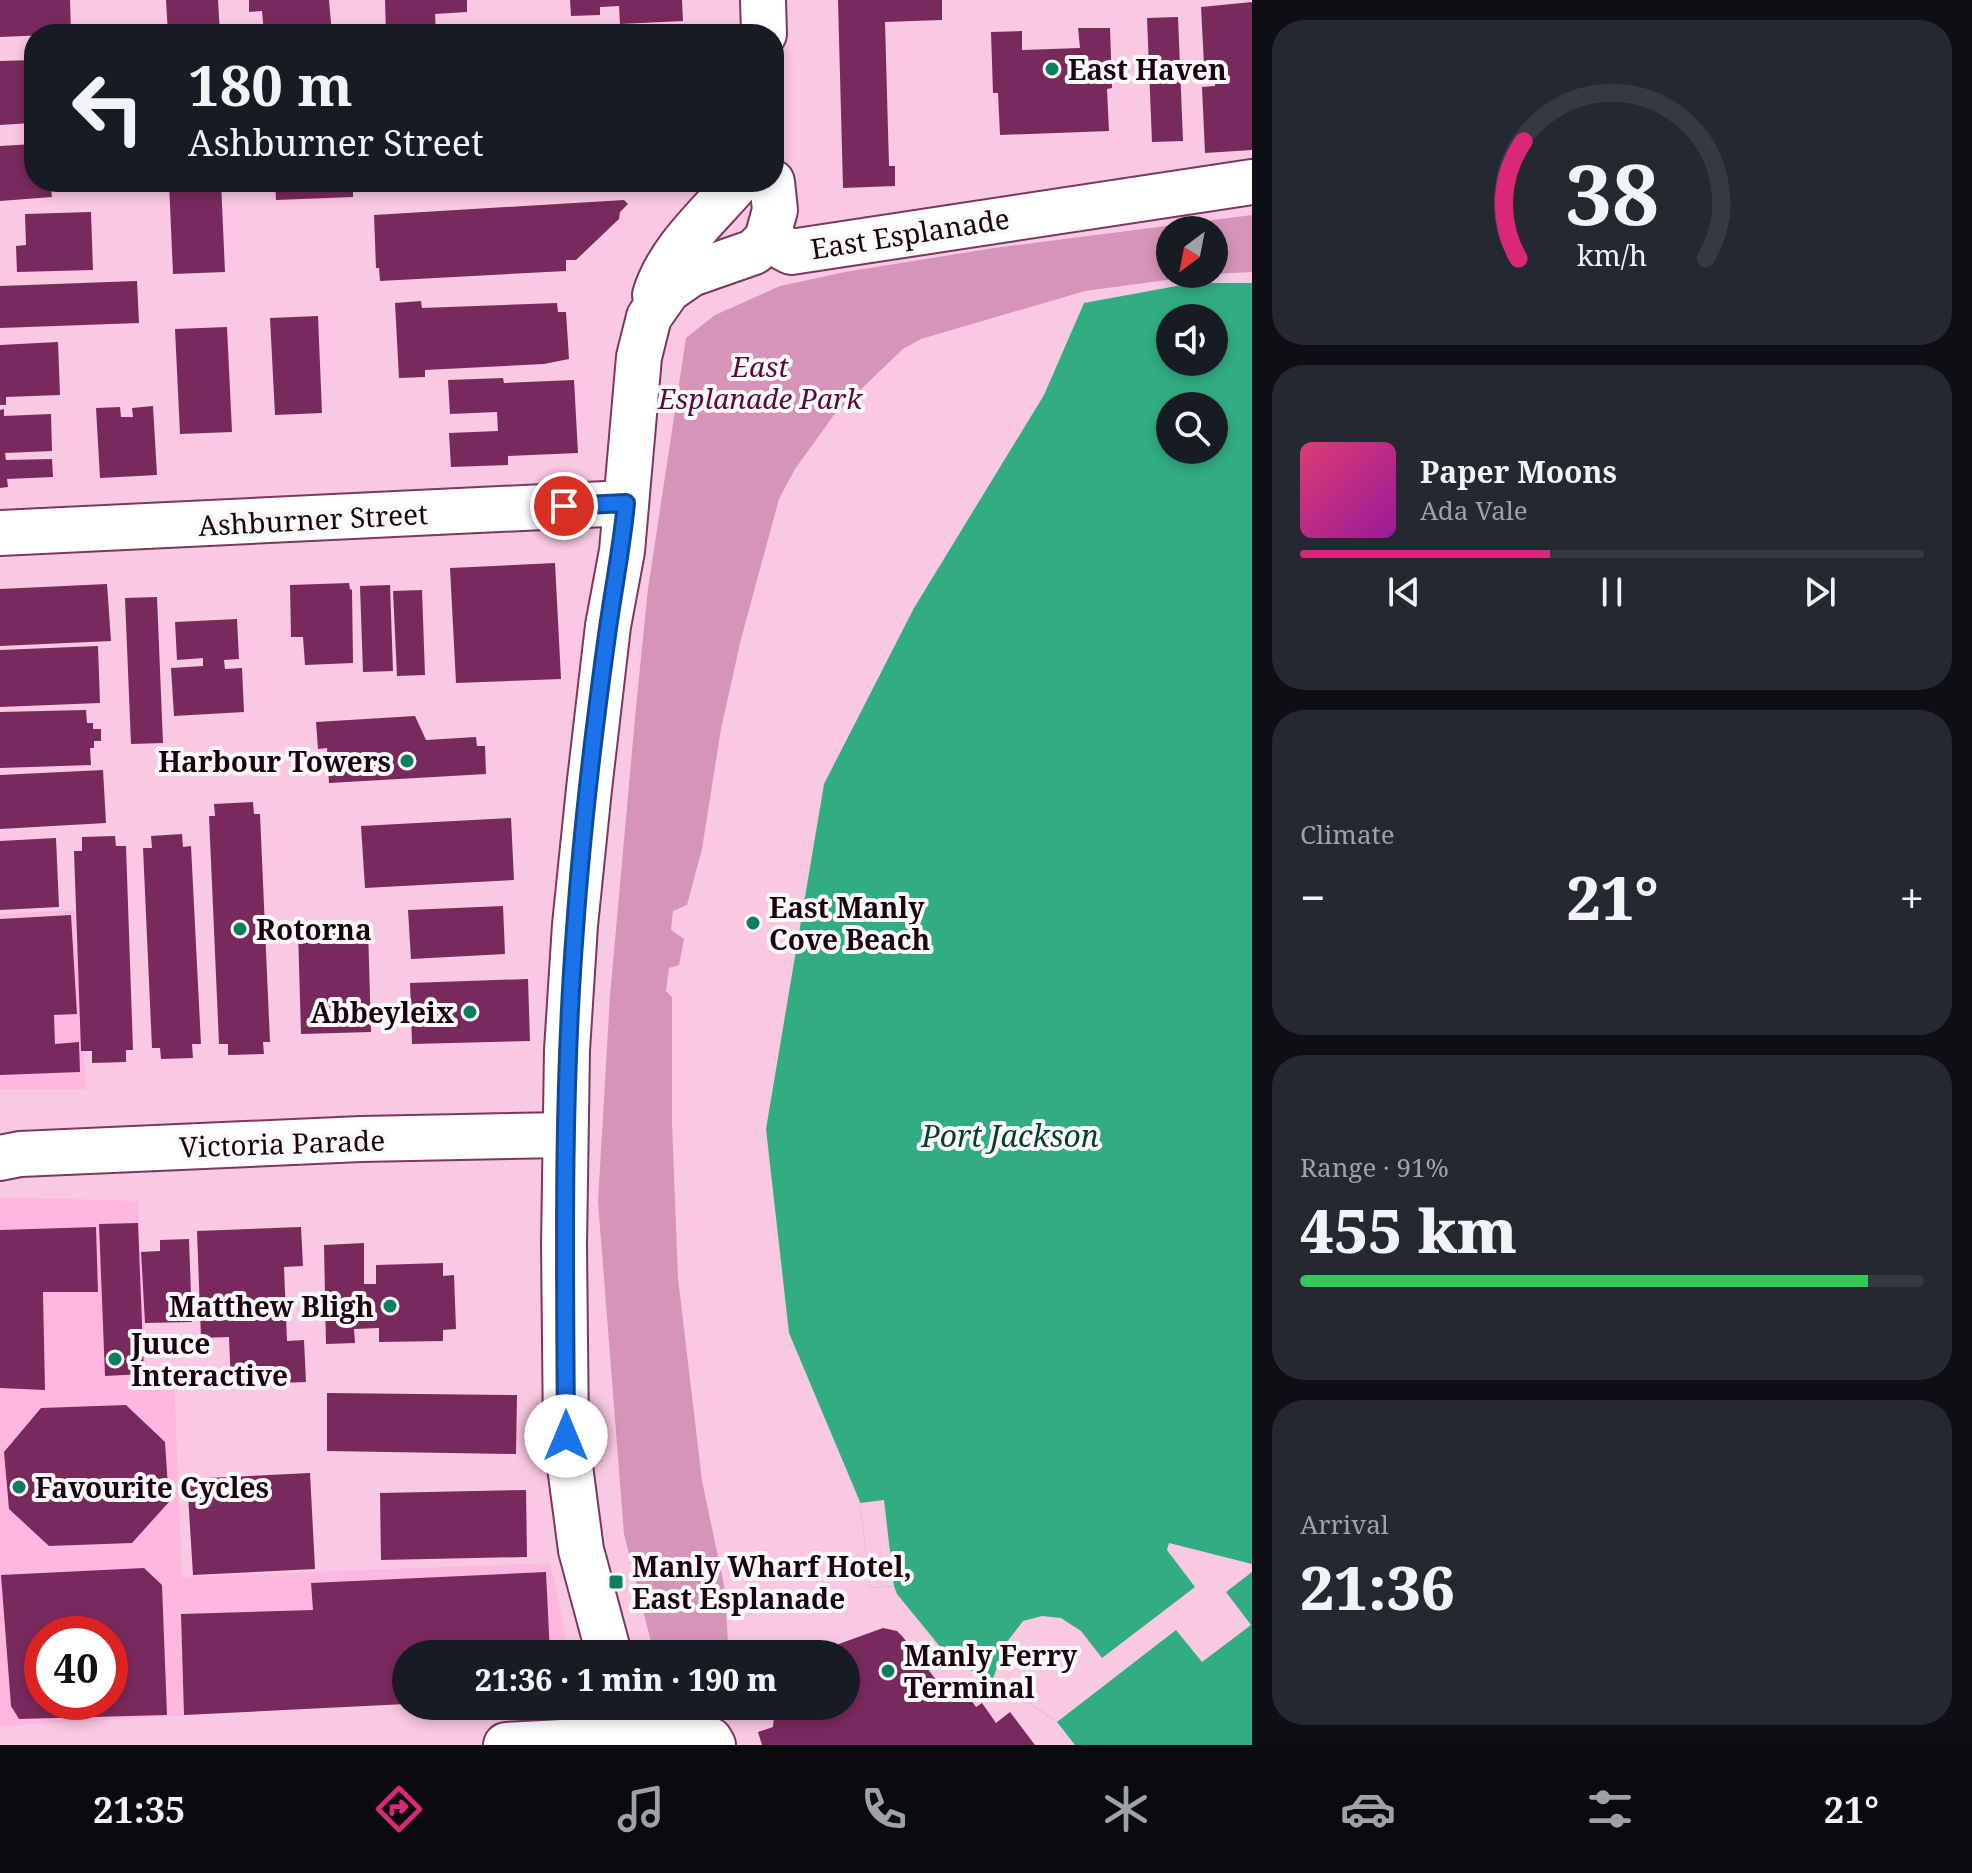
<!DOCTYPE html>
<html lang="en">
<head>
<meta charset="utf-8">
<style>
  :root { --surface:#171b24; --page:#242831; --text:#f1f3f6; --muted:#9ea1a6; --line:#363941; --accent:#db2777 }
  body { margin:0; font-family:"Noto Serif",serif; background:var(--page); color:var(--text); height:100vh; display:flex; flex-direction:column; font-size:30px; white-space:nowrap }
  * { box-sizing:border-box; margin:0 }
  p { font-size:26px; color:var(--muted) }
  .icon { flex:none; width:44px; height:44px; fill:none; stroke:currentColor; stroke-width:2; stroke-linecap:round; stroke-linejoin:round }
  .map { position:relative; flex:1; overflow:hidden }
  .panel { display:flex; flex-direction:column; gap:20px; padding:20px; background:#0d0f14; width:720px }
  .panel>* { flex:none }
  .top-card { position:absolute; left:24px; top:24px; width:760px; height:168px; border-radius:32px; box-shadow:0 4px 12px #0003; background:#171b24; color:var(--text); overflow:hidden }
  .needle { width:52px; rotate:212deg }
  .controls { position:absolute; left:1156px; top:216px; display:grid; gap:16px }
  .controls a { display:grid; place-items:center; width:72px; height:72px; border-radius:50%; background:var(--surface); box-shadow:0 4px 12px #0003; font-size:40px }
  .speed { position:absolute; left:24px; top:1616px; display:flex; gap:16px; font-size:40px; font-weight:700; text-align:center }
  .speed>* { display:grid; place-content:center; width:104px; height:104px; border-radius:50%; background:var(--surface); box-shadow:0 4px 12px #0003; line-height:1 }
  .speed .limit { border:12px solid #d22; background:#fff; color:#111 }
  .pin { position:absolute; display:grid; place-items:center; width:68px; height:68px; color:#fff; margin:-34px; border:4px solid #fff; border-radius:50%; box-shadow:0 2px 8px #0007 }
  .me { position:absolute; width:88px; margin:-44px; rotate:0deg; stroke-linejoin:round; filter:drop-shadow(0 0 6px #0008) }
  .turn { display:flex; align-items:center; gap:28px; height:168px; padding:0 32px; font-size:36px }
  .turn .icon { width:104px; height:104px; stroke-width:2.5 }
  .turn b { display:block; font-size:56px; line-height:68px }
  .big { font-size:60px; font-weight:800; line-height:1.1 }
  .panel .widget { flex:1; display:flex; flex-direction:column; justify-content:center; gap:12px; min-width:0; padding:0 28px; border-radius:32px; background:var(--page) }
  .panel .dial { align-items:center; gap:0 }
  .dial svg { height:208px; overflow:visible; fill:none; stroke:var(--line); stroke-width:7; stroke-linecap:round; text-anchor:middle }
  .dial text { fill:var(--text); stroke:none }
  .song { display:flex; align-items:center; gap:24px }
  .cover { width:96px; height:96px; border-radius:12px; background:linear-gradient(135deg,hsl(340 70% 55%),hsl(300 70% 35%)) }
  .played { height:8px; border-radius:4px; background:linear-gradient(90deg,var(--accent) 40%,var(--line) 40%) }
  .keys { display:flex; justify-content:space-around; direction:ltr }
  .heat { display:flex; justify-content:space-between; align-items:center; font-size:44px; direction:ltr }
  .charge { height:12px; border-radius:6px; background:linear-gradient(90deg,#34c759 91%,var(--line) 0) }
  .trip { position:absolute; left:392px; top:1640px; width:468px; height:80px; border-radius:40px; background:var(--surface); box-shadow:0 4px 12px #0003; font-weight:800; line-height:80px; text-align:center }
  .tab-bar { display:flex; height:128px; justify-content:space-around; align-items:center; background:#090b0e; color:var(--muted) }
  .tab-bar .icon { width:56px; height:56px }
  .tab-bar .current { color:var(--accent) }
  .tab-bar b { font-size:36px; color:var(--text) }
  main { display:flex; flex:1; min-height:0 }
  .map>svg:first-child { display:block }
  .built { fill:#feb8df; fill-rule:evenodd }
  .green { fill:#d694b9 }
  .water { fill:#32ad82; fill-rule:evenodd }
  .pier { fill:#f9c8e2 }
  .building { fill:#792a5c; fill-rule:evenodd }
  .lines { fill:none; stroke-linecap:round; stroke-linejoin:round }
  .minor-casing { stroke:#7c3761; stroke-width:48 }
  .minor { stroke:#fff; stroke-width:44 }
  .route-casing { stroke:#114b97; stroke-width:20 }
  .route { stroke:#1a73e8; stroke-width:14 }
  .poi-dot { fill:#0e7f5d; stroke:#f9f9f9; stroke-width:3 }
  .labels { text-anchor:middle; dominant-baseline:central; stroke-width:8; stroke-linejoin:round; paint-order:stroke }
  .poi-label { font-size:28px; font-weight:bold; fill:#1c0312; stroke:#f9f9f9; text-anchor:start }
  .street-label { font-size:28px; fill:#1c0312; stroke:#f9f9f9 }
  .park-label { font-size:28px; font-style:italic; fill:#59073f; stroke:#f9f9f9 }
  .water-label { font-size:30px; font-style:italic; fill:#083d2b; stroke:#f9f9f9 }
</style>
</head>
<body>
<main>
<div class="map">
<svg width="1252" height="1745" viewBox="0 0 1252 1745">
  <rect width="100%" height="100%" fill="#f9c8e2"/>
  <g class="built">
    <path d="M74 910 86 1089H0V914Z"/>
    <path d="M0 1197 138 1201 147 1380H174L182 1577 550 1563 570 1654H406V1703L0 1726ZM42 1634H110V1702H42Z"/>
  </g>
  <path class="green" d="M1252 215V272L1214 274V230H1170V274H1211L1085 291 921 339 903 349 834 415 795 469 779 499 741 639 721 729 702 849 687 905 673 911 671 930 684 939 679 965 669 968 666 991 672 997V1124L678 1278 702 1481 725 1590 728 1643 703 1654H654L624 1534 598 1202 610 996 636 707 648 589 686 338 715 315 780 286 845 272 994 248Z"/>
  <path class="water" d="M1193 283H1252V1745H1075L1057 1722 993 1678 955 1665 897 1594 894 1586 870 1588 860 1502 789 1333 766 1129 824 784 914 608 1044 395 1084 303ZM1170 318H1214V362H1170ZM1170 406H1214V450H1170Z"/>
  <g class="pier">
    <path d="M884 1500 894 1586 870 1588 860 1503Z"/>
    <path d="M1169 1543 1252 1564V1572L1226 1592 1251 1625 1202 1662 1176 1630 1057 1722 993 1678 1007 1642 1023 1621 1042 1616 1061 1618 1081 1631 1102 1658 1195 1587 1167 1550Z"/>
  </g>
  <g class="building">
    <path d="M0 0H70L71 34 0 37Z"/>
    <path d="M166 0H218L220 34H168Z"/>
    <path d="M249 0H329L332 34H264L262 11 249 12Z"/>
    <path d="M385 0H467V12L435 14 436 34H386Z"/>
    <path d="M570 0H682L683 21 620 24 619 6 600 7V15L571 16Z"/>
    <path d="M838 0H942V20L885 22 889 166H895V186L843 188Z"/>
    <path d="M1252 2V150L1205 153 1202 87 1215 86 1214 64 1204 65 1201 7Z"/>
    <path d="M1178 17 1183 141 1152 142 1147 18Z"/>
    <path d="M1078 28H1110L1112 88 1107 89 1109 131 1000 135 998 93H993L991 32 1022 31V50L1080 48Z"/>
    <path d="M34 60V110H30L31 123 0 125V61Z"/>
    <path d="M34 144V182H50L52 197 0 201V146Z"/>
    <path d="M169 182H221L225 272 173 274Z"/>
    <path d="M275 182H353V197L276 200Z"/>
    <path d="M624 200 628 204 620 212 619 219 576 260H566V271L380 281 379 268H376L374 215Z"/>
    <path d="M91 212 93 270 17 272 16 246 26 245 25 214Z"/>
    <path d="M137 281 139 323 0 328V286Z"/>
    <path d="M421 301 422 308 557 303 558 312H566L569 359 544 364 425 370V377L399 378 395 303Z"/>
    <path d="M318 316 322 413 275 415 270 318Z"/>
    <path d="M227 327 232 432 180 434 175 329Z"/>
    <path d="M58 342 60 395 6 397V405H0V345Z"/>
    <path d="M503 378 504 383 574 380 578 453 508 456V465L451 467 449 433 498 431 497 412 450 414 448 380Z"/>
    <path d="M153 406 157 475 100 478 96 408 120 407 121 417H133L132 408Z"/>
    <path d="M4 409V416L51 414 52 451 5 453 6 460 52 459 53 477 7 479 8 487 0 488V410Z"/>
    <path d="M555 563 561 679 456 683 450 568Z"/>
    <path d="M349 583 350 589 352 590 353 663 305 665 303 637H291L290 585Z"/>
    <path d="M107 584 111 641 0 646V589Z"/>
    <path d="M390 585 393 671 363 672 360 586Z"/>
    <path d="M422 590 425 675 397 676 393 591Z"/>
    <path d="M157 597 163 743 131 744 125 598Z"/>
    <path d="M237 619 239 659 224 660 225 669 242 668 244 712 174 716 171 668 203 666V658L177 660 175 622Z"/>
    <path d="M98 646 100 703 0 707V650Z"/>
    <path d="M86 710 87 723H93V729H101V741H94V748H90L91 765 0 768V712Z"/>
    <path d="M415 716 426 740 476 737 477 746H485L486 774 329 783 327 748 318 749 316 722Z"/>
    <path d="M103 770 106 823 0 829V775Z"/>
    <path d="M253 802 254 814H260L270 1042H263L264 1054 228 1055V1044H219L209 816H215L214 804Z"/>
    <path d="M511 818 514 880 365 888 361 826Z"/>
    <path d="M182 834 183 847 191 846 201 1044H192L193 1058 161 1059 160 1048H152L143 848H152L151 836Z"/>
    <path d="M115 836 116 846H126L133 1050H126V1062L92 1063V1051H81L74 851H82V837Z"/>
    <path d="M56 838 59 907 0 910V841Z"/>
    <path d="M503 906 505 954 411 959 408 910Z"/>
    <path d="M71 915 77 1014 54 1015 55 1044 79 1042 80 1072 0 1075V919Z"/>
    <path d="M368 928 371 1032 301 1034 298 930Z"/>
    <path d="M528 979 530 1041 412 1044 410 983Z"/>
    <path d="M138 1223 144 1374 105 1376 99 1224Z"/>
    <path d="M96 1227 98 1292H43L45 1390 0 1388V1230Z"/>
    <path d="M301 1227 303 1266 284 1267 287 1341 304 1340 306 1382 231 1385 229 1337 201 1338 197 1231Z"/>
    <path d="M189 1239 192 1322 145 1323 141 1252 160 1251V1240Z"/>
    <path d="M364 1243V1284H376V1265L443 1263V1276L454 1275 456 1329 443 1330V1341L379 1342V1328L354 1329 355 1343 326 1344 324 1245Z"/>
    <path d="M327 1393 517 1395 516 1454 327 1451Z"/>
    <path d="M126 1405 165 1442 169 1502 132 1543 49 1546 9 1509 4 1452 41 1408Z"/>
    <path d="M310 1473 315 1569 193 1575 187 1479Z"/>
    <path d="M526 1490 527 1557 381 1560 380 1493Z"/>
    <path d="M144 1568 162 1585 167 1715 19 1719 11 1706 1 1575ZM42 1634H110V1702H42Z"/>
    <path d="M546 1572 550 1654H406V1704L184 1715 181 1614 313 1610 311 1583Z"/>
    <path d="M883 1628 897 1631 902 1636 951 1699 963 1689 976 1707 982 1703 996 1723 1010 1712 1035 1745H762L758 1732 773 1727 775 1706H846V1654H811Z"/>
  </g>
  <g class="lines">
    <defs>
      <g id="minor">
        <path d="M763 0 764 34"/>
        <path d="M767 239 791 252 1252 182"/>
        <path d="M655 295C668 251 709 216 738 182"/>
        <path d="M0 533 626 503"/>
        <path d="M0 1158 20 1154 361 1139 565 1135"/>
        <path d="M609 1654 581 1550 566 1436 564 1245 567 1050 575 925 589 789 608 626 622 551 639 357 649 317 668 290 691 274 754 252 767 239 775 210 772 182"/>
        <path d="M506 1745 641 1738 679 1733H696L710 1740 713 1745"/>
      </g>
    </defs>
    <use href="#minor" class="minor-casing"/>
    <use href="#minor" class="minor"/>
  </g>
  <g class="lines">
    <defs>
      <path id="route" d="M564 506 626 503C622 545 614 586 608 628 594 728 582 829 575 929 562 1097 565 1266 566 1436"/>
    </defs>
    <use href="#route" class="route-casing"/>
    <use href="#route" class="route"/>
  </g>
  <g class="poi-dot">
    <circle cx="1052" cy="69" r="8"/>
    <circle cx="407" cy="761" r="8"/>
    <circle cx="753" cy="923" r="8"/>
    <circle cx="240" cy="929" r="8"/>
    <circle cx="470" cy="1012" r="8"/>
    <circle cx="390" cy="1306" r="8"/>
    <circle cx="115" cy="1359" r="8"/>
    <circle cx="19" cy="1487" r="8"/>
    <rect x="608" y="1574" width="16" height="16" rx="4"/>
    <circle cx="888" cy="1671" r="8"/>
  </g>
  <g class="labels">
    <g class="poi-label">
      <text x="1068" y="69">East Haven</text>
      <text x="391" y="761" text-anchor="end">Harbour Towers</text>
      <text x="769" y="907">East Manly<tspan x="769" dy="32">Cove Beach</tspan></text>
      <text x="256" y="929">Rotorna</text>
      <text x="454" y="1012" text-anchor="end">Abbeyleix</text>
      <text x="374" y="1306" text-anchor="end">Matthew Bligh</text>
      <text x="131" y="1343">Juuce<tspan x="131" dy="32">Interactive</tspan></text>
      <text x="35" y="1487">Favourite Cycles</text>
      <text x="632" y="1566">Manly Wharf Hotel,<tspan x="632" dy="32">East Esplanade</tspan></text>
      <text x="904" y="1655">Manly Ferry<tspan x="904" dy="32">Terminal</tspan></text>
    </g>
    <g class="street-label">
      <text transform="translate(910 233) rotate(-9)">East Esplanade</text>
      <text transform="translate(313 519) rotate(-3)">Ashburner Street</text>
      <text transform="translate(282 1143) rotate(-2)">Victoria Parade</text>
    </g>
    <g class="park-label">
      <text x="760" y="366">East<tspan x="760" dy="32">Esplanade Park</tspan></text>
    </g>
    <g class="water-label">
      <text x="1010" y="1135">Port Jackson</text>
    </g>
  </g>
</svg>
<div class="controls">
<a><svg class="needle" viewBox="-14 -14 28 28"><path d="M0-13l5 13h-10z" fill="#e53935"/><path d="M0 13l5-13h-10z" fill="#9ea1a6"/></svg></a>
<a><svg class="icon" aria-label="sound" viewBox="0 0 24 24"><path d="M4 9h4l5-4v14l-5-4H4zM17 9q2 3 0 6"/></svg></a>
<a><svg class="icon" aria-label="search" viewBox="0 0 24 24"><circle cx="10" cy="10" r="6"/><path d="M15 15l6 6"/></svg></a>
</div>
<div class="speed"><div class="limit">40</div></div>
<div class="pin" style="left:564px;top:506px;background:#d93025"><svg class="icon" aria-label="arrive" viewBox="0 0 24 24"><path d="M6 21V4h12l-3 4 3 4H6"/></svg></div>
<svg class="me" style="left:566px;top:1436px" viewBox="-20 -20 40 40"><circle r="19" fill="#fff"/><path d="M0-13L10 11 0 6-10 11z" fill="#1a73e8"/></svg>
<div class="trip">21:36 · 1 min · 190 m</div>
<div class="top-card">
<div class="turn"><svg class="icon" aria-label="left" viewBox="0 0 24 24"><path d="M17 20v-9H6M10 6l-5 5 5 5"/></svg><div><b>180 m</b>Ashburner Street</div></div>
</div>
</div>
<section class="panel">
<div class="widget dial"><svg viewBox="0 0 100 80">
<path d="M14 69A42 42 0 1 1 86 69"/>
<path d="M14 69A42 42 0 0 1 16 24" stroke="#db2777"/>
<text x="50" y="56" font-size="32" font-weight="700">38</text>
<text x="50" y="72" font-size="11">km/h</text>
</svg></div>
<div class="widget">
<div class="song"><i class="cover"></i><div><b>Paper Moons</b><p>Ada Vale</p></div></div>
<div class="played"></div>
<div class="keys"><svg class="icon" aria-label="previous" viewBox="0 0 24 24"><path d="M18 5L8 12l10 7zM5 5v14"/></svg><svg class="icon" aria-label="pause" viewBox="0 0 24 24"><path d="M8 5v14M16 5v14"/></svg><svg class="icon" aria-label="next" viewBox="0 0 24 24"><path d="M6 5l10 7-10 7zM19 5v14"/></svg></div>
</div>
<div class="widget"><p>Climate</p>
<div class="heat"><a>−</a><b class="big">21°</b><a>+</a></div>
</div>
<div class="widget"><p>Range · 91%</p><b class="big">455 km</b><div class="charge"></div></div>
<div class="widget"><p>Arrival</p><b class="big">21:36</b></div>
</section>
</main>
<nav class="tab-bar">
<b>21:35</b>
<svg class="icon current" aria-label="directions" viewBox="0 0 24 24"><path d="M12 3l9 9-9 9-9-9zM9 14v-3h6M13 9l2 2-2 2"/></svg>
<svg class="icon" aria-label="music" viewBox="0 0 24 24"><path d="M9 18V5l10-2v13"/><circle cx="6" cy="18" r="3"/><circle cx="16" cy="16" r="3"/></svg>
<svg class="icon" aria-label="phone" viewBox="0 0 24 24"><path d="M5 4h4l2 5-3 2q2 4 5 5l2-3 5 2v4C11 20 4 13 5 4z"/></svg>
<svg class="icon" aria-label="climate" viewBox="0 0 24 24"><path d="M12 3v18M4 7l16 10M4 17L20 7"/></svg>
<svg class="icon" aria-label="car" viewBox="0 0 24 24"><path d="M5 17H2v-5l4-1 3-4h7l3 4 3 1v5h-3M9 17h6M6 11h13"/><circle cx="7" cy="17" r="2"/><circle cx="17" cy="17" r="2"/></svg>
<svg class="icon" aria-label="filters" viewBox="0 0 24 24"><path d="M4 7h16M4 17h16"/><circle cx="9" cy="7" r="2"/><circle cx="15" cy="17" r="2"/></svg>
<b>21°</b>
</nav>
</body>
</html>
